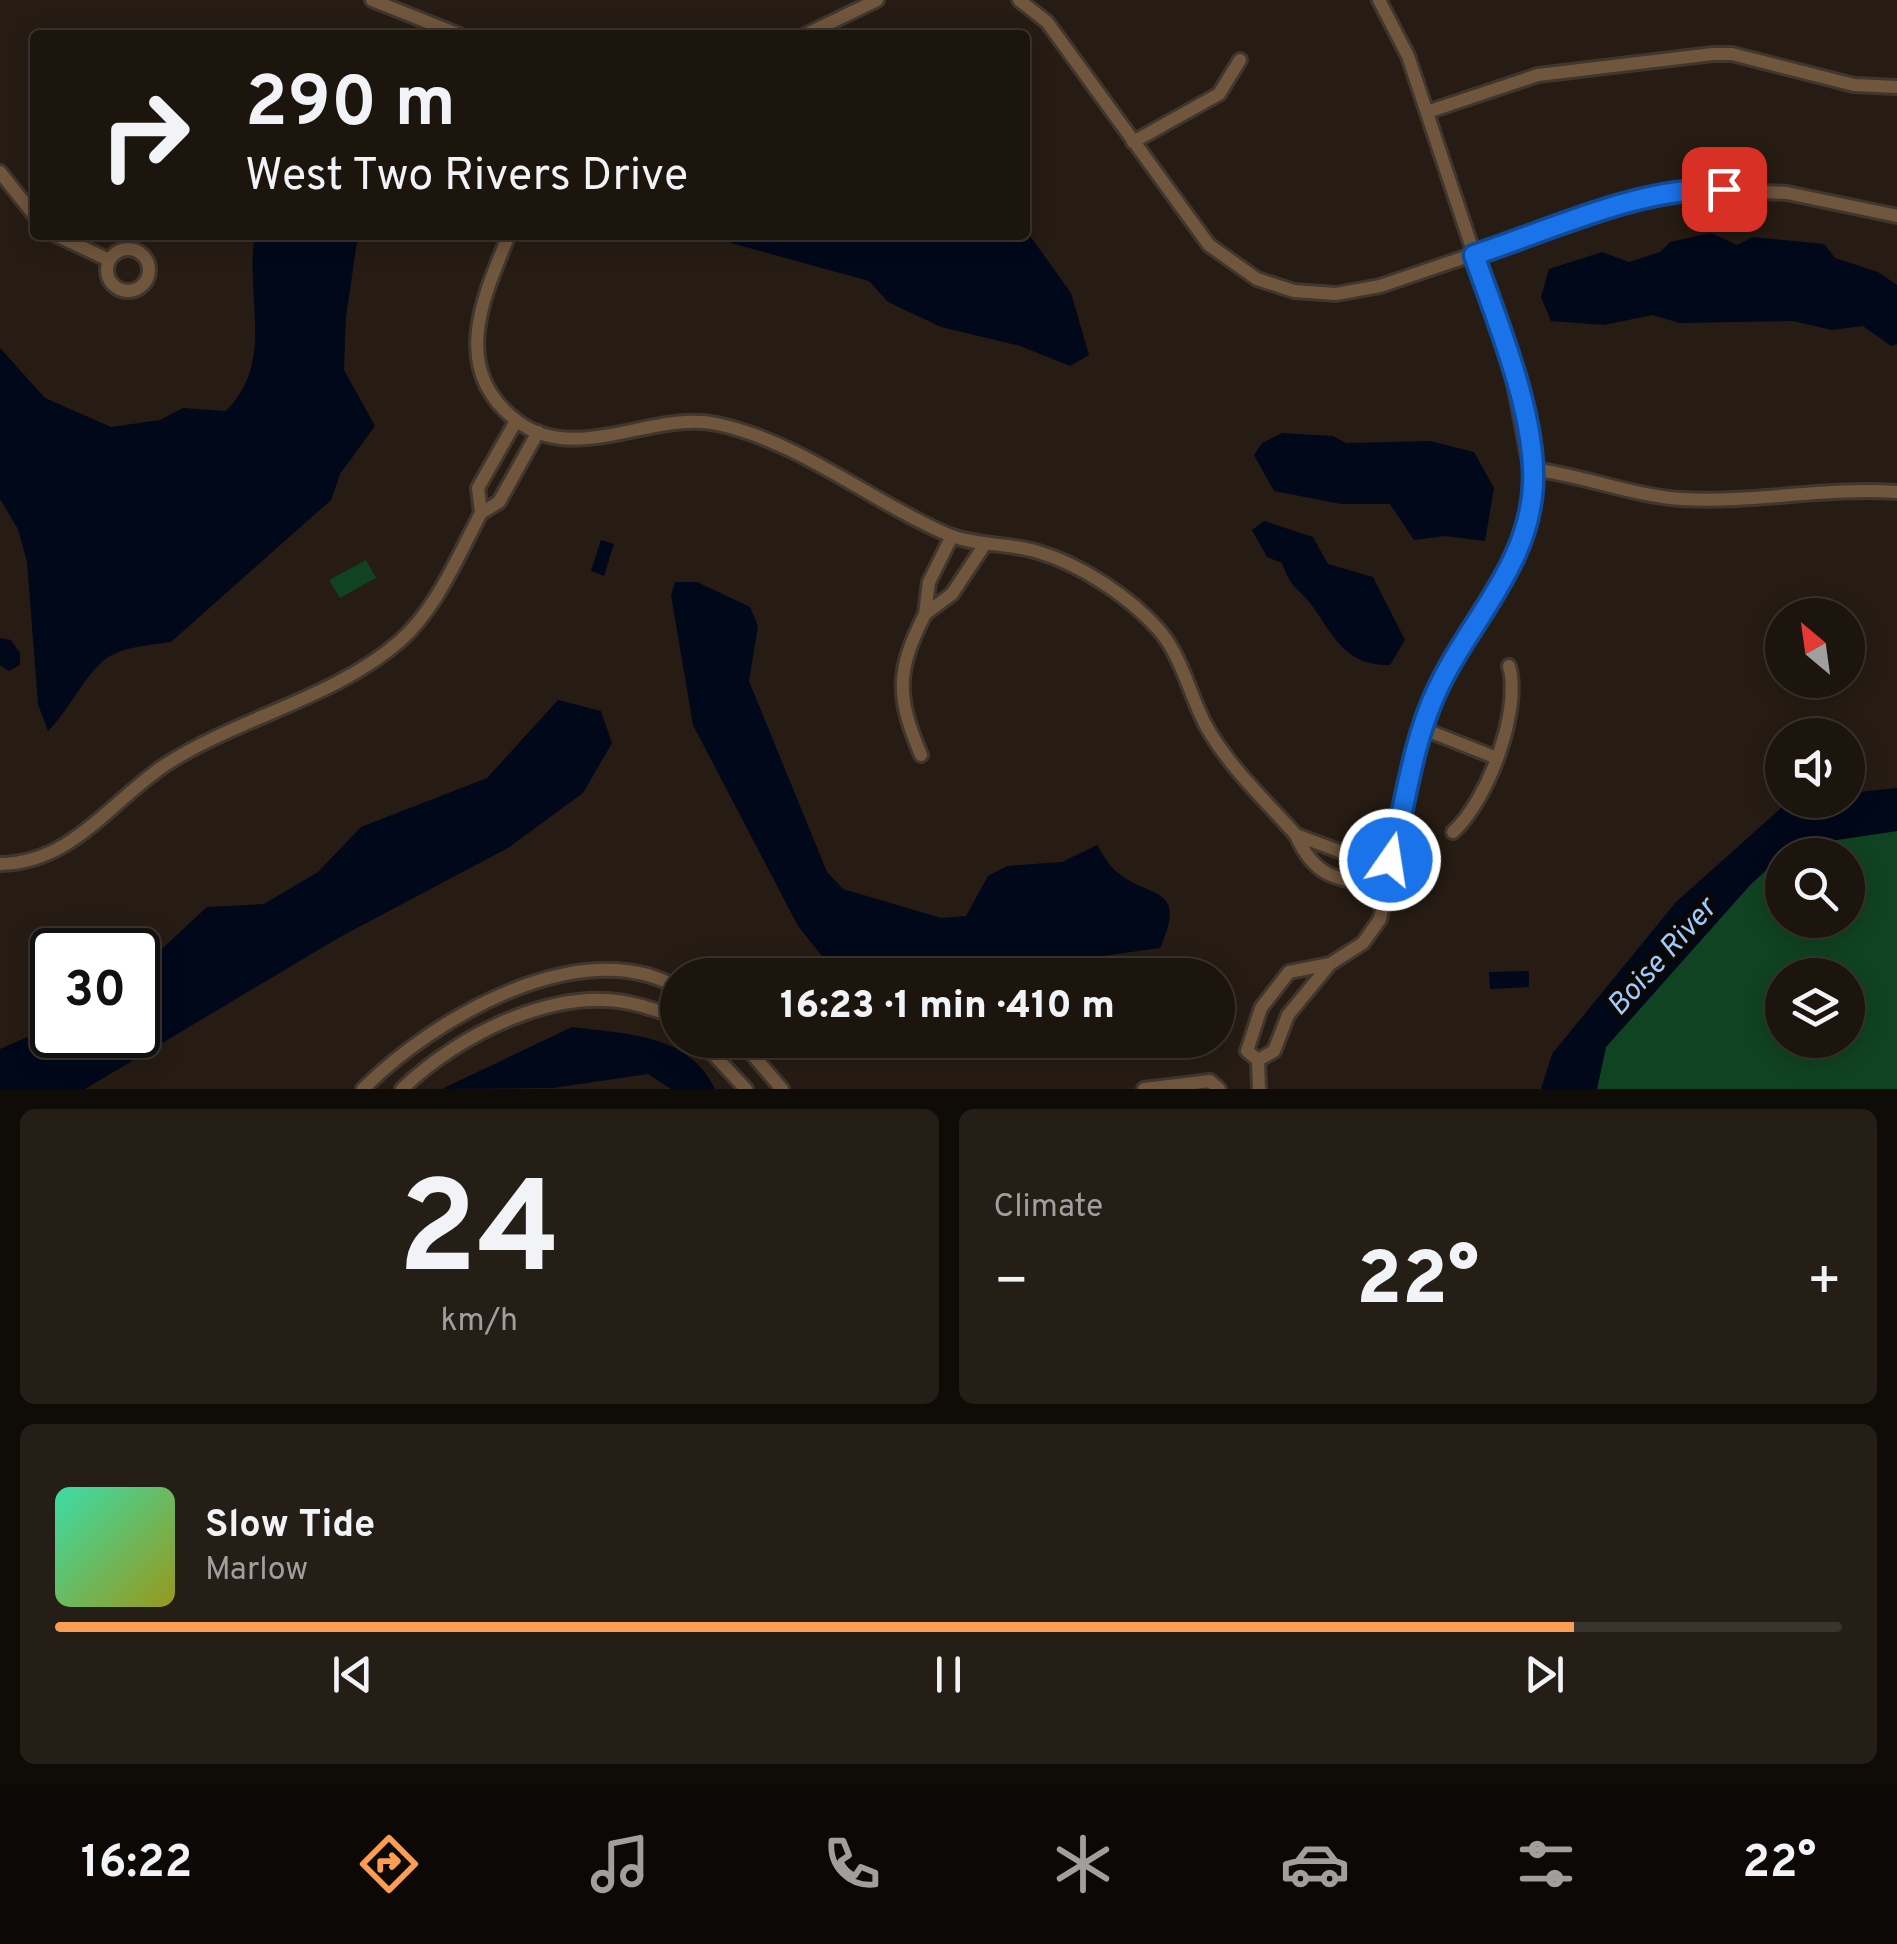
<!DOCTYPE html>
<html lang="en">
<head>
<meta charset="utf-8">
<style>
  :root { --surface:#1c150e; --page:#251e17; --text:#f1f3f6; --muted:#a09f9e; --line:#3a342e; --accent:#fc9d53 }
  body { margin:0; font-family:Overpass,sans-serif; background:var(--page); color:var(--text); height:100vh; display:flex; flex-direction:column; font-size:38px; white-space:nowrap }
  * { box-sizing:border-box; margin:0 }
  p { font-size:32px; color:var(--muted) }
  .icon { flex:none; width:55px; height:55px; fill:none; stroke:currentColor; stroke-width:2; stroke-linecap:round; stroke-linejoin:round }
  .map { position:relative; height:1089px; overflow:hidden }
  .details { display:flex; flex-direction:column; gap:20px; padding:20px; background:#0f0c08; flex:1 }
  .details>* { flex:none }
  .banner { position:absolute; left:30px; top:30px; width:1000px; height:210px; border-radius:10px; box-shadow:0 5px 25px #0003,0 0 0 2px var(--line); background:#1c150e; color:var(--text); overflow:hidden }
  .needle { width:65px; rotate:331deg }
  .fabs { position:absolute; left:1765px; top:598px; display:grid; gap:20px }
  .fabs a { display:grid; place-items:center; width:100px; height:100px; border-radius:50%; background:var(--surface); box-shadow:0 5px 25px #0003,0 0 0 2px var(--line); font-size:50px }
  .speed { position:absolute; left:30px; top:928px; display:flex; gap:20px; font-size:50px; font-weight:700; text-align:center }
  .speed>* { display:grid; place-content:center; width:130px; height:130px; border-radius:50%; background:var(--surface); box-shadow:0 5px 25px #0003,0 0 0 2px var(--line); line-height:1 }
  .speed .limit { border:5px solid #111; border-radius:15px; background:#fff; color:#111 }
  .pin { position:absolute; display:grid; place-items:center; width:85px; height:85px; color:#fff; margin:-42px; border-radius:20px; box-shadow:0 5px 15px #0006 }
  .me { position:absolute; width:110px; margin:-55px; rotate:13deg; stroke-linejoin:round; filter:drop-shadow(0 0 8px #0008) }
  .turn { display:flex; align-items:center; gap:35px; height:210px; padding:0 50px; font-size:45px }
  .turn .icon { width:130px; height:130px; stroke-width:2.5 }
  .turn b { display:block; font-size:70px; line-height:85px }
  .big { font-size:75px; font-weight:800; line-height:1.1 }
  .details .card { flex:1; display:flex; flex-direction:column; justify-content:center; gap:15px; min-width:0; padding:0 35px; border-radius:15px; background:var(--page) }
  .details .dial { align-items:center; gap:0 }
  .dial b { font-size:130px; line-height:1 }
  .song { display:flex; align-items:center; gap:30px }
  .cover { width:120px; height:120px; border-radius:15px; background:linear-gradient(135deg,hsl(160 70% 55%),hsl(60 70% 35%)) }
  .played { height:10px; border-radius:5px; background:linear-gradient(90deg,var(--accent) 85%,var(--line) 85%) }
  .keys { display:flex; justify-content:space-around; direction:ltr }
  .heat { display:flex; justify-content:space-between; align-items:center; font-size:55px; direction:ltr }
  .details .tiles { flex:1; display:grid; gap:20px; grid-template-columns:1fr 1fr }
  .card:last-child { grid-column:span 2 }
  .trip { position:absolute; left:660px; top:958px; width:575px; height:100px; border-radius:50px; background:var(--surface); box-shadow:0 5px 25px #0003,0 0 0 2px var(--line); font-weight:800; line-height:100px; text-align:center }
  .tabs { display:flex; height:160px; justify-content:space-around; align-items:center; background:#0b0806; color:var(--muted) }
  .tabs .icon { width:70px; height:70px }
  .tabs .current { color:var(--accent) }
  .tabs b { font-size:45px; color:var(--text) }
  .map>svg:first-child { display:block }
  .green { fill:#104321; fill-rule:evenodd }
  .water { fill:#00081a }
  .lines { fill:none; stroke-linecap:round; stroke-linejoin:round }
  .minor-casing { stroke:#3f362d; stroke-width:18 }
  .minor { stroke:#70563d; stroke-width:12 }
  .route-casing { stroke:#114b97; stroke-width:25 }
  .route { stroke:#1a73e8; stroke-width:18 }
  .labels { text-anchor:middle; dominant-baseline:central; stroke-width:10; stroke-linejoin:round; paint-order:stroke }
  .water-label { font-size:30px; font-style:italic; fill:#9dcbfe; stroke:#0b0705 }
</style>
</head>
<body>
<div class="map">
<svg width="1897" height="1089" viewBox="0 0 1897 1089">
  <rect width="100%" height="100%" fill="#261c13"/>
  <g class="green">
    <path d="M366 560 376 578 340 598 329 580Z"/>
    <path d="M1897 831V1089H1597L1606 1047 1751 884 1782 857V920H1848V855H1785L1796 846ZM1782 975H1848V1040H1782Z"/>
  </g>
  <g class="water">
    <path d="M1025 229 1071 293 1089 355 1070 366 1020 346 941 327 888 302 869 281 731 243 725 235H1025Z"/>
    <path d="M1711 233 1737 245 1753 237 1824 244 1835 258 1878 272 1897 285V344L1891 346 1863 326 1832 330 1793 321 1680 323 1652 315 1604 325 1551 321 1541 297 1549 269 1602 252 1629 262 1660 252 1670 242Z"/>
    <path d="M255 235H358L346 317 344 370 375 426 340 474 331 500 171 642C150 645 118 647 102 662 82 680 69 710 48 731L38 704 27 562 18 529 0 499V348L45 398 111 427 160 420 183 408 226 411C276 361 244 297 255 235Z"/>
    <path d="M1282 433 1333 436 1346 443 1430 441 1474 452 1494 488 1485 541 1445 536 1414 540 1390 504H1341L1274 491 1254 455 1262 443Z"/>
    <path d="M1264 521 1313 537 1328 564 1373 577 1405 640 1390 665C1346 666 1335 638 1313 607 1298 586 1293 593 1282 563L1267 557 1252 530Z"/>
    <path d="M601 540 614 544 604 576 591 571Z"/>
    <path d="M675 582H697L750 607 758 626 749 681 827 872 843 889 941 918 966 916 988 876 1007 866 1062 862 1097 845C1103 854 1109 866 1117 872 1148 899 1189 884 1160 948L965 975H837L798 926 693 725 671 595Z"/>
    <path d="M0 638 11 640 20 653V665L9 671 0 665Z"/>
    <path d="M558 700 601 711 612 743 583 793 508 848 340 937 85 1089H0V1049L52 1026V1035H138V971L207 907 264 904 318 872 361 827 487 778Z"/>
    <path d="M1897 788V831L1796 846 1782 855 1751 884 1606 1047 1597 1089H1541L1552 1054 1676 902 1790 800H1848V793Z"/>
    <path d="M1529 971V987L1490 989 1489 972Z"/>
    <path d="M572 1027C624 1034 689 1033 715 1089H671L648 1074 553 1088 442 1089Z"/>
  </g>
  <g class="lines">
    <defs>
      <g id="minor">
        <path d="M372 0 460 35"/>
        <path d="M1019 0 1047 22 1209 245 1257 279 1294 291 1336 294 1380 286 1622 204 1702 189 1787 193 1897 216"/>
        <path d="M805 35 877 0"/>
        <path d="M1427 112 1538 75 1713 54H1732L1854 85 1897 87"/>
        <path d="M1133 142 1219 94 1240 60"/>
        <path d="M0 172 35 216"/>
        <path d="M56 235 109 260"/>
        <path d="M509 235C483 297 449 370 517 421 576 466 653 410 717 424 801 442 871 502 949 535 977 546 1010 543 1038 552 1080 564 1130 597 1159 630 1182 657 1189 693 1205 724 1228 766 1265 800 1296 835"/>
        <circle cx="128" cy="270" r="21"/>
        <path d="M516 421 478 488 481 513 499 502 538 432"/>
        <path d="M1532 469C1582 475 1632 496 1682 499 1754 503 1826 487 1897 492"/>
        <path d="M952 536 929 582 925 614 952 594 985 544"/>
        <path d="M1421 728 1497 758"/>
        <path d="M921 755C896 696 896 671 925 614"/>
        <path d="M1453 832C1487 802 1522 710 1509 666"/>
        <path d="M0 864C72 863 110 802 165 765 239 717 333 699 400 641 437 608 458 556 481 513"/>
        <path d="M1386 886C1340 879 1316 881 1296 835L1339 851 1390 860"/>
        <path d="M1330 964 1363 943 1380 919 1421 728 1436 692 1516 557 1533 483 1510 362 1408 56 1379 0"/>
        <path d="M700 1040 746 1089"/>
        <path d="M740 1040 782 1089"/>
        <path d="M1258 1060 1274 1051 1288 1015 1330 964 1289 972 1261 1008 1247 1051 1258 1060 1259 1089"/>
        <path d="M363 1089C431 1020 581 931 678 988"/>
        <path d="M402 1089C460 1033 562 982 642 1006 654 1010 668 1012 678 1020"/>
        <path d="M1144 1089 1210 1081 1219 1089"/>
      </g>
    </defs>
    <use href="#minor" class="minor-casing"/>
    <use href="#minor" class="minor"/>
  </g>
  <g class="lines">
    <defs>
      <path id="route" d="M1390 860C1406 805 1411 749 1434 697 1465 625 1530 567 1533 484 1536 413 1497 322 1474 255 1554 229 1638 187 1724 189"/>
    </defs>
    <use href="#route" class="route-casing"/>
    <use href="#route" class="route"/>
  </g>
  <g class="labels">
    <g class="water-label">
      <text transform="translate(1663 958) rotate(-48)">Boise River</text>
    </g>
  </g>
</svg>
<div class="fabs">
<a><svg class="needle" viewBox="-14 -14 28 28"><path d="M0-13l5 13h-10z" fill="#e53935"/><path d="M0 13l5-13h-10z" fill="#a09f9e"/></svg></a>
<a><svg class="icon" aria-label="sound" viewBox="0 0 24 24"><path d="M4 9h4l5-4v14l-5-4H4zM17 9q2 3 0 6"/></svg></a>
<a><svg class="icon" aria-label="search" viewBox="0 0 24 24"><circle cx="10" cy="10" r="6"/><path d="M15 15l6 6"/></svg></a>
<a><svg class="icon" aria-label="layers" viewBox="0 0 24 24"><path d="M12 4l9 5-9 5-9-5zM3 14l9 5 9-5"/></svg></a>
</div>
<div class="speed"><div class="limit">30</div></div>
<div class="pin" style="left:1724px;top:189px;background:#d93025"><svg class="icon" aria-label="arrive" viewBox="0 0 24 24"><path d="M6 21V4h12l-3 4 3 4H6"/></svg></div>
<svg class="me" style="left:1390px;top:860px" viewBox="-20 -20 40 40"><circle r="17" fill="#1a73e8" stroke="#fff" stroke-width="3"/><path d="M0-11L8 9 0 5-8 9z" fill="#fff"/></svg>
<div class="trip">16:23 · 1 min · 410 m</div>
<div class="banner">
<div class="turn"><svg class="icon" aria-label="right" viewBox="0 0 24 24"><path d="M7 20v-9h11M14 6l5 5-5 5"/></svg><div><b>290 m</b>West Two Rivers Drive</div></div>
</div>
</div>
<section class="details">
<div class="tiles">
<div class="card dial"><b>24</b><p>km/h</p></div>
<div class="card"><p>Climate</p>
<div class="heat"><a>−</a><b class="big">22°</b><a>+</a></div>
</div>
<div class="card">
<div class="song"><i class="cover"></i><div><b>Slow Tide</b><p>Marlow</p></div></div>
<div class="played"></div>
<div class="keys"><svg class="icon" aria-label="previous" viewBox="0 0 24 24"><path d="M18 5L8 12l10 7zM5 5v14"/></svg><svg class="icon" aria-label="pause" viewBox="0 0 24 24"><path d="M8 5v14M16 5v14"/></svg><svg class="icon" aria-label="next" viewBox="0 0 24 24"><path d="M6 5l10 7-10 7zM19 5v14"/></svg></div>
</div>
</div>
</section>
<nav class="tabs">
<b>16:22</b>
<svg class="icon current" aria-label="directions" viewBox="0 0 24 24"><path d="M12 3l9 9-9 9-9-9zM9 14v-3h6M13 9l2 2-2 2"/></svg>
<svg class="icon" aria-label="music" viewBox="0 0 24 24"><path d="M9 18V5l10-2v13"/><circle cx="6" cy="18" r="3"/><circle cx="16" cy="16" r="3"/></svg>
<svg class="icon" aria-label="phone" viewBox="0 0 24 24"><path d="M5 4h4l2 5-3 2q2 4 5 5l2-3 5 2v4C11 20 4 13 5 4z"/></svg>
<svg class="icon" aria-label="climate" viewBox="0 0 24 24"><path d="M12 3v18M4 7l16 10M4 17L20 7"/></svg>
<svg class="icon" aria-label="car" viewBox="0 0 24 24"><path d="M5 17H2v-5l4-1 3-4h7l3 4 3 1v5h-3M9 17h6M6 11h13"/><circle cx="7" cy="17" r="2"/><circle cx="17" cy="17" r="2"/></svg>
<svg class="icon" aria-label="filters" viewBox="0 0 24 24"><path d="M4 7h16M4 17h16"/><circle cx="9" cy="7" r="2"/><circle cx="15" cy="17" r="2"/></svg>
<b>22°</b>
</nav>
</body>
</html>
